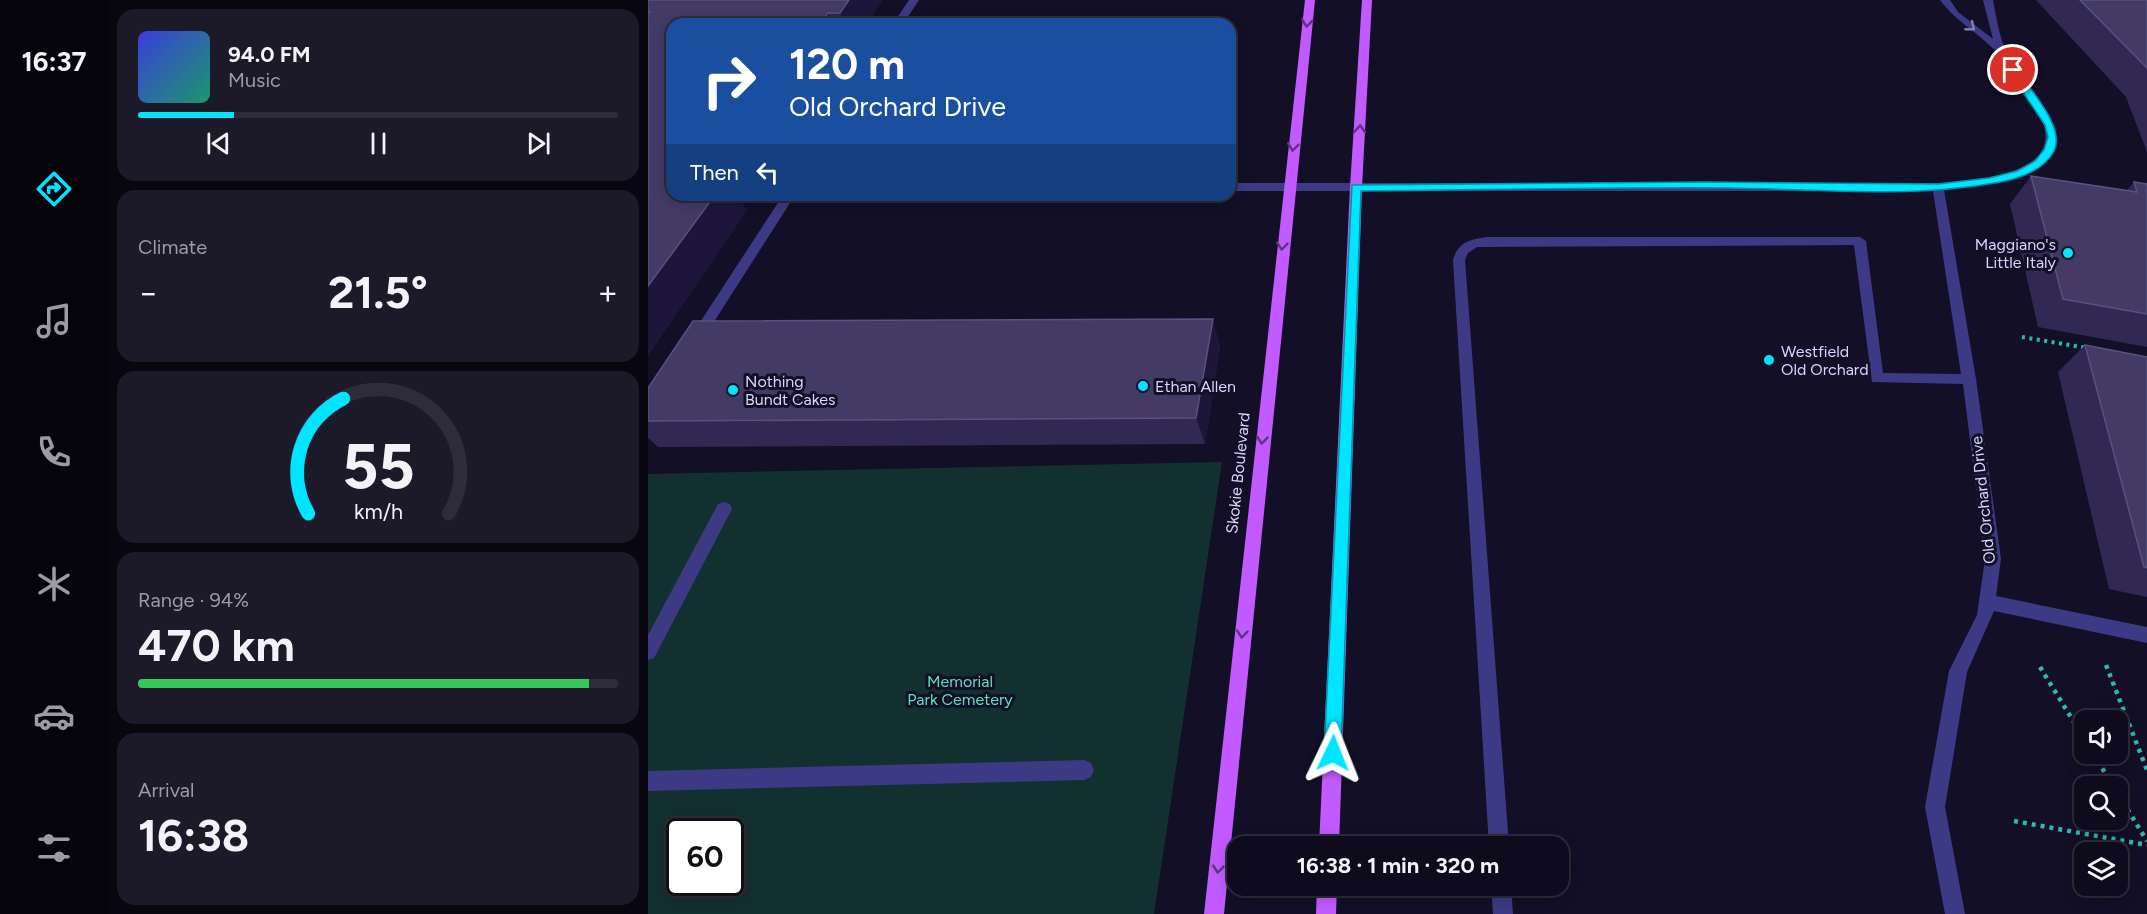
<!DOCTYPE html>
<html lang="en">
<head>
<meta charset="utf-8">
<style>
  :root { --surface:#0e0b1c; --page:#1c1929; --text:#f1f3f6; --muted:#9b9ba3; --line:#2e2b3b; --accent:#00e5ff }
  body { margin:0; font-family:Figtree,sans-serif; background:var(--page); color:var(--text); height:100vh; display:flex; flex-direction:column; font-size:22px; white-space:nowrap }
  * { box-sizing:border-box; margin:0 }
  p { font-size:20px; color:var(--muted) }
  .icon { flex:none; width:33px; height:33px; fill:none; stroke:currentColor; stroke-width:2; stroke-linecap:round; stroke-linejoin:round }
  .map { position:relative; flex:1; overflow:hidden }
  .drawer { display:flex; flex-direction:column; gap:9px; padding:9px; background:#08060f; width:540px }
  .drawer>* { flex:none }
  .top-card { position:absolute; left:18px; top:18px; width:570px; height:183px; border-radius:18px; box-shadow:0 3px 15px #0003,0 0 0 2px var(--line); background:#1a4fa0; color:#fff; overflow:hidden }
  .controls { position:absolute; left:1426px; top:710px; display:grid; gap:12px }
  .controls a { display:grid; place-items:center; width:54px; height:54px; border-radius:12px; background:var(--surface); box-shadow:0 3px 15px #0003,0 0 0 2px var(--line); font-size:30px }
  .speed { position:absolute; left:18px; top:818px; display:flex; gap:12px; font-size:30px; font-weight:700; text-align:center }
  .speed>* { display:grid; place-content:center; width:78px; height:78px; border-radius:50%; background:var(--surface); box-shadow:0 3px 15px #0003,0 0 0 2px var(--line); line-height:1 }
  .speed .limit { border:3px solid #111; border-radius:9px; background:#fff; color:#111 }
  .pin { position:absolute; display:grid; place-items:center; width:51px; height:51px; color:#fff; margin:-26px; border:3px solid #fff; border-radius:50%; box-shadow:0 2px 6px #0007 }
  .me { position:absolute; width:66px; margin:-33px; rotate:2deg; stroke-linejoin:round; filter:drop-shadow(0 0 4px #0008) }
  .turn { display:flex; align-items:center; gap:21px; height:126px; padding:0 24px; font-size:27px }
  .turn .icon { width:78px; height:78px; stroke-width:2.5 }
  .turn b { display:block; font-size:42px; line-height:51px }
  .then { display:flex; align-items:center; height:57px; padding:0 24px; background:#0003; gap:12px; font-size:22px }
  .big { font-size:45px; font-weight:700; line-height:1.1 }
  .drawer .tile { flex:1; display:flex; flex-direction:column; justify-content:center; gap:9px; min-width:0; padding:0 21px; border-radius:18px; background:var(--page) }
  .drawer .dial { align-items:center; gap:0 }
  .dial svg { height:156px; overflow:visible; fill:none; stroke:var(--line); stroke-width:7; stroke-linecap:round; text-anchor:middle }
  .dial text { fill:var(--text); stroke:none }
  .song { display:flex; align-items:center; gap:18px }
  .cover { width:72px; height:72px; border-radius:9px; background:linear-gradient(135deg,hsl(240 70% 55%),hsl(160 70% 35%)) }
  .played { height:6px; border-radius:3px; background:linear-gradient(90deg,var(--accent) 20%,var(--line) 20%) }
  .keys { display:flex; justify-content:space-around; direction:ltr }
  .heat { display:flex; justify-content:space-between; align-items:center; font-size:33px; direction:ltr }
  .charge { height:9px; border-radius:4px; background:linear-gradient(90deg,#34c759 94%,var(--line) 0) }
  .trip { position:absolute; left:579px; top:836px; width:342px; height:60px; border-radius:18px; background:var(--surface); box-shadow:0 3px 15px #0003,0 0 0 2px var(--line); font-weight:700; line-height:60px; text-align:center }
  main { display:flex; flex:1; min-height:0 }
  .tab-bar { display:flex; flex-direction:column; width:108px; justify-content:space-around; align-items:center; background:#06040b; color:var(--muted) }
  .tab-bar .icon { width:42px; height:42px }
  .tab-bar .active { color:var(--accent) }
  .tab-bar b { font-size:27px; color:var(--text) }
  .map>svg:first-child { display:block }
  .green { fill:#12302f; fill-rule:evenodd }
  .lines { fill:none; stroke-linecap:round; stroke-linejoin:round }
  .path-far1 { stroke:#2fb8b0; stroke-width:4; stroke-dasharray:3 4.5; stroke-linecap:butt }
  .path { stroke:#2fb8b0; stroke-width:4.5; stroke-dasharray:4 5; stroke-linecap:butt }
  .minor { fill:#3d3a85; fill-rule:evenodd }
  .major { fill:#c25bff; fill-rule:evenodd }
  .wall { fill:#312854 }
  .shaded-wall { fill:#1d163a }
  .building { fill:#433a66; stroke:#5a527e; stroke-width:1.5 }
  .oneway { stroke:#623188 }
  .oneway2 { stroke:#837fbc }
  .route { fill:#00e5ff; stroke:#0095a6; stroke-width:1.5 }
  .poi-dot { fill:#00e5ff; stroke:#130f26; stroke-width:2 }
  .labels { text-anchor:middle; dominant-baseline:central; stroke-width:6; stroke-linejoin:round; paint-order:stroke }
  .poi-label { font-size:16px; fill:#d9d4ff; stroke:#130f26; text-anchor:start }
  .street-label { font-size:16px; fill:#d9d4ff; stroke:#130f26 }
  .park-label { font-size:16px; fill:#5fe0c0; stroke:#130f26 }
</style>
</head>
<body>
<main>
<nav class="tab-bar">
<b>16:37</b>
<svg class="icon active" aria-label="directions" viewBox="0 0 24 24"><path d="M12 3l9 9-9 9-9-9zM9 14v-3h6M13 9l2 2-2 2"/></svg>
<svg class="icon" aria-label="music" viewBox="0 0 24 24"><path d="M9 18V5l10-2v13"/><circle cx="6" cy="18" r="3"/><circle cx="16" cy="16" r="3"/></svg>
<svg class="icon" aria-label="phone" viewBox="0 0 24 24"><path d="M5 4h4l2 5-3 2q2 4 5 5l2-3 5 2v4C11 20 4 13 5 4z"/></svg>
<svg class="icon" aria-label="climate" viewBox="0 0 24 24"><path d="M12 3v18M4 7l16 10M4 17L20 7"/></svg>
<svg class="icon" aria-label="car" viewBox="0 0 24 24"><path d="M5 17H2v-5l4-1 3-4h7l3 4 3 1v5h-3M9 17h6M6 11h13"/><circle cx="7" cy="17" r="2"/><circle cx="17" cy="17" r="2"/></svg>
<svg class="icon" aria-label="filters" viewBox="0 0 24 24"><path d="M4 7h16M4 17h16"/><circle cx="9" cy="7" r="2"/><circle cx="15" cy="17" r="2"/></svg>
</nav>
<section class="drawer">
<div class="tile">
<div class="song"><i class="cover"></i><div><b>94.0 FM</b><p>Music</p></div></div>
<div class="played"></div>
<div class="keys"><svg class="icon" aria-label="previous" viewBox="0 0 24 24"><path d="M18 5L8 12l10 7zM5 5v14"/></svg><svg class="icon" aria-label="pause" viewBox="0 0 24 24"><path d="M8 5v14M16 5v14"/></svg><svg class="icon" aria-label="next" viewBox="0 0 24 24"><path d="M6 5l10 7-10 7zM19 5v14"/></svg></div>
</div>
<div class="tile"><p>Climate</p>
<div class="heat"><a>−</a><b class="big">21.5°</b><a>+</a></div>
</div>
<div class="tile dial"><svg viewBox="0 0 100 80">
<path d="M14 69A42 42 0 1 1 86 69"/>
<path d="M14 69A42 42 0 0 1 32 10" stroke="#00e5ff"/>
<text x="50" y="56" font-size="32" font-weight="700">55</text>
<text x="50" y="72" font-size="11">km/h</text>
</svg></div>
<div class="tile"><p>Range · 94%</p><b class="big">470 km</b><div class="charge"></div></div>
<div class="tile"><p>Arrival</p><b class="big">16:38</b></div>
</section>
<div class="map">
<svg width="1499" height="914" viewBox="0 0 1499 914">
  <rect width="100%" height="100%" fill="#130f26"/>
  <path class="green" d="M574 462 506 914H0V474ZM32 831H82V882H32Z"/>
  <g class="lines">
    <path class="path-far1" d="M1374 337 1439 348"/>
    <g class="path">
      <path d="M1458 665 1499 770"/>
      <path d="M1392 667 1437 740"/>
      <path d="M1445 753 1465 786"/>
      <path d="M1470 794 1499 841"/>
      <path d="M1366 821 1499 845"/>
    </g>
    <g class="minor">
      <path d="M261 0H271L255 24H245Z"/>
      <path d="M1292 0H1302L1310 12 1345 39 1335 0H1345C1348 16 1351 34 1357 49 1366 73 1398 102 1406 125 1425 179 1329 186 1296 190L1328 379 1353 559 1348 596 1499 627V643L1346 611 1319 672 1297 807 1317 914H1297L1277 807 1301 671 1329 615 1337 559 1315 384 1224 382 1206 245 829 247 820 253 817 260 861 846H841L805 260C810 242 823 239 840 237H1212L1218 241 1235 373 1313 374 1285 191H582V183H1290C1322 180 1410 177 1396 126 1393 116 1382 104 1376 95 1367 81 1359 65 1349 53 1332 33 1309 23 1292 0Z"/>
      <path d="M135 195H147L55 339H45L43 336 45 333Z"/>
      <path d="M76 502 82 504 84 509 6 658 0 660V635L70 504Z"/>
      <path d="M436 760 443 763 446 770 443 777 436 780 0 791V771Z"/>
      <path d="M843 885H863L865 914H845Z"/>
    </g>
    <g class="major">
      <path d="M657 0H667L576 914H556Z"/>
      <path d="M714 0H724L714 187 691 846H671L702 187Z"/>
      <path d="M669 885H689L688 914H668Z"/>
    </g>
  </g>
  <g class="wall">
    <path d="M0 0H235L218 24H24L87 195 99 210 0 355Z"/>
    <path d="M1388 0H1499V152L1478 97Z"/>
    <path d="M1383 176 1479 190 1486 182 1499 184V347L1390 327 1362 204Z"/>
    <path d="M1437 345 1499 357V597L1461 589 1410 372Z"/>
    <path d="M572 346 557 444 10 447 0 438V388Z"/>
  </g>
  <g class="shaded-wall">
    <path d="M201 0H235L218 24H198L192 13Z"/>
    <path d="M180 13 186 24H172Z"/>
    <path d="M64 195H87L99 210 0 355V286Z"/>
    <path d="M565 319 572 346 557 444 548 418Z"/>
  </g>
  <g class="building">
    <path d="M0 0H201L192 13H180L172 24H24V195H67L0 286V14L2 12H0Z"/>
    <path d="M1432 0H1499V68Z"/>
    <path d="M1383 176 1489 192 1486 182 1499 184V314L1415 299Z"/>
    <path d="M565 319 548 418 0 421V388L45 321Z"/>
    <path d="M1437 345 1499 357V568L1496 567Z"/>
  </g>
  <defs><path id="oneway-chevron" d="M-2-3.5L2.5 0L-2 3.5" fill="none" stroke-width="1.6" stroke-linecap="round" stroke-linejoin="round" transform="scale(1.5)"/></defs>
  <g class="oneway">
    <use href="#oneway-chevron" transform="translate(659 23) rotate(97)"/>
    <use href="#oneway-chevron" transform="translate(712 129) rotate(-87)"/>
    <use href="#oneway-chevron" transform="translate(645 147) rotate(97)"/>
    <use href="#oneway-chevron" transform="translate(634 246) rotate(96)"/>
    <use href="#oneway-chevron" transform="translate(614 440) rotate(96)"/>
    <use href="#oneway-chevron" transform="translate(594 634) rotate(96)"/>
    <use href="#oneway-chevron" transform="translate(570 869) rotate(96)"/>
  </g>
  <use class="oneway2" href="#oneway-chevron" transform="translate(1323 27) rotate(39)"/>
  <path class="route" d="M1365 67 1368 68C1381 88 1418 128 1406 151 1394 174 1363 181 1340 184 1257 198 1165 189 1081 188 959 187 836 190 713 191L693 753 691 759 685 761 679 759 676 753 704 185 1057 182 1290 184 1341 178 1369 171 1387 161 1396 150 1400 137 1397 125 1360 70Z"/>
  <g class="poi-dot">
    <circle cx="1420" cy="253" r="6"/>
    <circle cx="1121" cy="360" r="6"/>
    <circle cx="495" cy="386" r="6"/>
    <circle cx="85" cy="390" r="6"/>
  </g>
  <g class="labels">
    <g class="poi-label">
      <text x="1408" y="244" text-anchor="end">Maggiano's<tspan x="1408" dy="18">Little Italy</tspan></text>
      <text x="1133" y="351">Westfield<tspan x="1133" dy="18">Old Orchard</tspan></text>
      <text x="97" y="381">Nothing<tspan x="97" dy="18">Bundt Cakes</tspan></text>
      <text x="507" y="386">Ethan Allen</text>
    </g>
    <g class="street-label">
      <text transform="translate(590 473) rotate(-84)">Skokie Boulevard</text>
      <text transform="translate(1335 500) rotate(-96)">Old Orchard Drive</text>
    </g>
    <g class="park-label">
      <text x="312" y="681">Memorial<tspan x="312" dy="18">Park Cemetery</tspan></text>
    </g>
  </g>
</svg>
<div class="controls">
<a><svg class="icon" aria-label="sound" viewBox="0 0 24 24"><path d="M4 9h4l5-4v14l-5-4H4zM17 9q2 3 0 6"/></svg></a>
<a><svg class="icon" aria-label="search" viewBox="0 0 24 24"><circle cx="10" cy="10" r="6"/><path d="M15 15l6 6"/></svg></a>
<a><svg class="icon" aria-label="layers" viewBox="0 0 24 24"><path d="M12 4l9 5-9 5-9-5zM3 14l9 5 9-5"/></svg></a>
</div>
<div class="speed"><div class="limit">60</div></div>
<div class="pin" style="left:1365px;top:70px;background:#d93025"><svg class="icon" aria-label="arrive" viewBox="0 0 24 24"><path d="M6 21V4h12l-3 4 3 4H6"/></svg></div>
<svg class="me" style="left:685px;top:753px" viewBox="-20 -20 40 40"><path d="M0-17L14 15 0 8-14 15z" fill="#00e5ff" stroke="#fff" stroke-width="4"/></svg>
<div class="trip">16:38 · 1 min · 320 m</div>
<div class="top-card">
<div class="turn"><svg class="icon" aria-label="right" viewBox="0 0 24 24"><path d="M7 20v-9h11M14 6l5 5-5 5"/></svg><div><b>120 m</b>Old Orchard Drive</div></div>
<div class="then">Then<svg class="icon" aria-label="left" viewBox="0 0 24 24"><path d="M17 20v-9H6M10 6l-5 5 5 5"/></svg></div>
</div>
</div>
</main>
</body>
</html>
